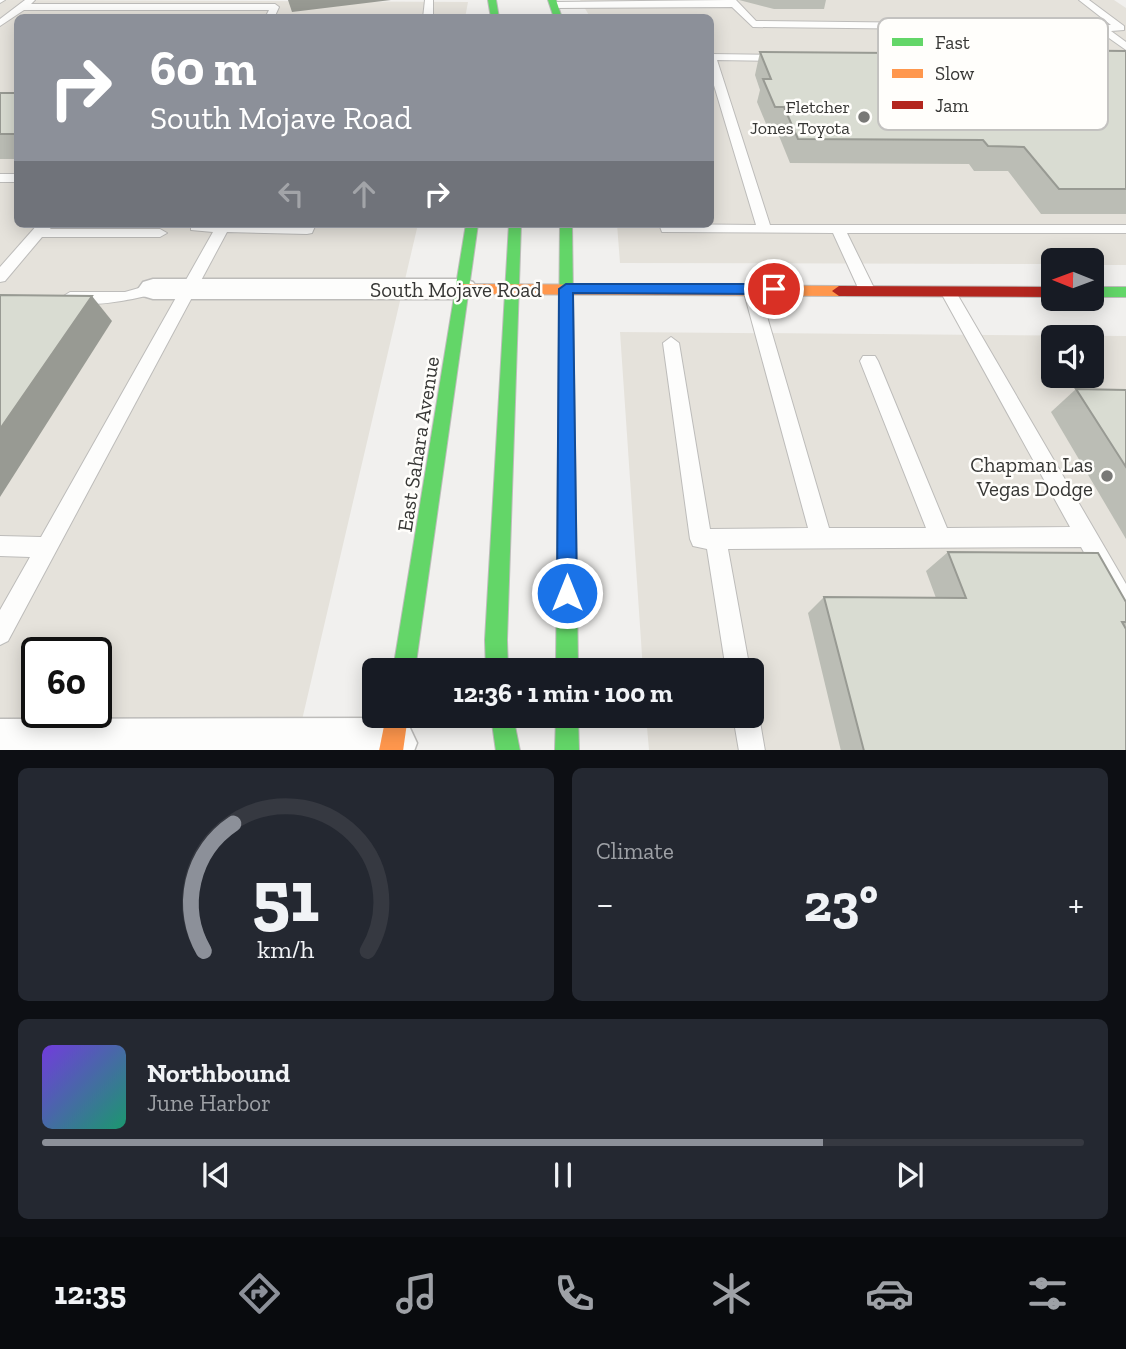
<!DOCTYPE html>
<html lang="en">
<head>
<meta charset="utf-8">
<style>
  :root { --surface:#171b24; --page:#242831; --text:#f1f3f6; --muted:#9ea1a6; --line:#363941; --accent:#8c9099 }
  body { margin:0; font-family:"Zilla Slab",serif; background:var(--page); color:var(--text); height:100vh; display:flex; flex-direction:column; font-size:26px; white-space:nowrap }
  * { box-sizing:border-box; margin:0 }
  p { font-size:23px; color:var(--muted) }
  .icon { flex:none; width:38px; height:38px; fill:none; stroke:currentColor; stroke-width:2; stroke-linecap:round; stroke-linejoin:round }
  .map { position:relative; height:750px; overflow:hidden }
  .side { display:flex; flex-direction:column; gap:18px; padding:18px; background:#0d0f14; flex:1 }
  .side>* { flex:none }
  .banner { position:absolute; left:14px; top:14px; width:700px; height:214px; border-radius:10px; box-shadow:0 4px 18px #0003; background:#8c9099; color:#fff; overflow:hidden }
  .needle { width:46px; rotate:271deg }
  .tools { position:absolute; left:1041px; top:248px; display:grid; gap:14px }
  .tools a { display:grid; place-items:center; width:63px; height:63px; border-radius:10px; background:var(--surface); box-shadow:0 4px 18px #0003; font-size:35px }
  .speed { position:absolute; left:21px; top:637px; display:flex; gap:14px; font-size:35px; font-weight:700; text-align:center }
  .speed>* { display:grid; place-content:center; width:91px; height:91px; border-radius:50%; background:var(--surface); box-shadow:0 4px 18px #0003; line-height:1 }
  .speed .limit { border:4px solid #111; border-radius:10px; background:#fff; color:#111 }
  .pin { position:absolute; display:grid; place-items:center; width:60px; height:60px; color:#fff; margin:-30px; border:4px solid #fff; border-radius:50%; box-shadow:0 2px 7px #0007 }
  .me { position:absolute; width:77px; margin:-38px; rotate:0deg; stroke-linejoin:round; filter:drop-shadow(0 0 5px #0008) }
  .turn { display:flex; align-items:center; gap:24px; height:147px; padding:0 21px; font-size:32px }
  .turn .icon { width:91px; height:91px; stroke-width:2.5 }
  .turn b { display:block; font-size:49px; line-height:60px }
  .lanes { display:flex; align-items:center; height:66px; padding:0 21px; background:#0003; justify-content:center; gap:35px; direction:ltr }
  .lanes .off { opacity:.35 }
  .big { font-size:52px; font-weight:800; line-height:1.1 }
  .side .tile { flex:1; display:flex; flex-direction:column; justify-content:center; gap:10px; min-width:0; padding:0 24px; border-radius:10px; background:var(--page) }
  .side .dial { align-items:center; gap:0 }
  .dial svg { height:182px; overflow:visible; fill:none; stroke:var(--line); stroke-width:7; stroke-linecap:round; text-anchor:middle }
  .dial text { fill:var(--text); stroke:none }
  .song { display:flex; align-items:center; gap:21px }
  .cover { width:84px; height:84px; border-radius:10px; background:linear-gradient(135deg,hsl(260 70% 55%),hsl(160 70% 35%)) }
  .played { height:7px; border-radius:4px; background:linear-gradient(90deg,var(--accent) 75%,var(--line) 75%) }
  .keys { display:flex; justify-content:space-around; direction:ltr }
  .heat { display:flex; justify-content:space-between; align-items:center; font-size:38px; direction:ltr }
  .side .tiles { flex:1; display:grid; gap:18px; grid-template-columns:1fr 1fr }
  .tile:last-child { grid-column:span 2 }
  .trip { position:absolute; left:362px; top:658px; width:402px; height:70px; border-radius:10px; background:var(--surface); box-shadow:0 4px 18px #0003; font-weight:800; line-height:70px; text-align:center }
  .tab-bar { display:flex; height:112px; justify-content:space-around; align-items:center; background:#090b0e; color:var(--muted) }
  .tab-bar .icon { width:49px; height:49px }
  .tab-bar .current { color:var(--accent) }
  .tab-bar b { font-size:32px; color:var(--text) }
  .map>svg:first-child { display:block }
  .built { fill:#e5e2db; fill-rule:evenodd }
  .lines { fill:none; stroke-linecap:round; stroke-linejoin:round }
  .lane-casing { stroke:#bdbcba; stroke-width:2 }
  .street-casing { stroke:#bdbcba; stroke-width:3 }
  .fast-casing { stroke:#bdbcba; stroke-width:2 }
  .slow-casing { stroke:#bdbcba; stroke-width:2 }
  .jam-casing { stroke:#bdbcba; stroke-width:2 }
  .lane { fill:#fdfdfc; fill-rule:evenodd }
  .street { fill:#fdfdfc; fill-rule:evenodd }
  .fast { fill:#63d668; fill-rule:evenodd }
  .slow { fill:#ff974d; fill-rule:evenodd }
  .jam { fill:#b3261e; fill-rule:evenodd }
  .wall { fill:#bbbdb5 }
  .shaded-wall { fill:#989a93 }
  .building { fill:#d9dcd2; stroke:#989a93; stroke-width:2 }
  .route { fill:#1a73e8; stroke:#114b97; stroke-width:2 }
  .poi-dot { fill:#787876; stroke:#fffefb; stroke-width:2.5 }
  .labels { text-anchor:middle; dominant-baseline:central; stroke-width:5; stroke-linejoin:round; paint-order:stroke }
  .far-poi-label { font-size:18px; fill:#373735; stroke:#fffefb; text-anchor:end }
  .street-label { font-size:21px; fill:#373735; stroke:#fffefb }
  .poi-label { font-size:21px; fill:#373735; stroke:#fffefb; text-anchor:end }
  .key { fill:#fffefb; stroke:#c3c2c0; stroke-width:2 }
  .key-label { font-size:19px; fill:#373735 }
</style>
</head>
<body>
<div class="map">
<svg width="1126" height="751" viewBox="0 0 1126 751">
  <rect width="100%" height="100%" fill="#f1f0ee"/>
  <g class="built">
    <path d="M0 0 468 2 465 18H18V224H418L295 750H0ZM37 653H96V712H37Z"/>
    <path d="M580 0H1114L1126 8V265H1092V261H1054L1053 264 620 263 617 224H710V18L590 17Z"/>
    <path d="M620 332 1126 336V750H649L646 716H752V670H643ZM1054 338H1092V376H1054Z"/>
  </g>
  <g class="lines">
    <defs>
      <g id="lane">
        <path d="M0 0H5L0 3Z"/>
        <path d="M25 0H35L31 4H275L279 7 274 18H265L269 10H24L0 26V19Z"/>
        <path d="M425 0H433V18H423Z"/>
        <path d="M727 0H736L756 21 1111 25 1079 0H1089L1124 26V30L1111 31 1126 42V50L1099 31 753 27 732 7 555 8 551 5 555 2Z"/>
        <path d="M710 54 783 55 788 58 783 61 717 60 770 225H1126V233H847L875 290 867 295 859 290 833 233 662 232 659 224 756 225 710 72Z"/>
        <rect x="0" y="174" width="18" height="8"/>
        <path d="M38 224H53L50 229H160L167 233 160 237H42L5 281 0 282V267Z"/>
        <path d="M191 224H316L312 233 307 234 227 232 8 641 0 645V610L30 557 0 556V536L41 537 213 232 191 230Z"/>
        <path d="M153 284 158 285 161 289 158 293C140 298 75 313 62 297L70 292H125Z"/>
        <path d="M751 284 759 289 829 528H926L860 361 863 356H875L878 361 947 528 1070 527 940 291 943 287H953L1126 584V617L1118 614 1081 547 728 549 750 670H726L707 549 693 546 690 539 663 343 671 337 679 343 710 529 808 528 743 289Z"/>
        <path d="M752 706 759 716 765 751H739L733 716H752Z"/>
      </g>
      <g id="street">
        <path d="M153 279H463L473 282 478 289 473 296 463 299H153L143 296 138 289 143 282Z"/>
        <path d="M392 718 409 726 417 743 414 751H0V719Z"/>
      </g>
      <g id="fast">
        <path d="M488 0H496L499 18H491Z"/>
        <path d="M548 0H556L562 18H554Z"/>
        <path d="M466 224H478L415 670H393Z"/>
        <path d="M509 224H521L507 640 508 670H486L485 640Z"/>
        <path d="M560 224H572L578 670H556Z"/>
        <rect x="1092" y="287" width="34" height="10"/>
        <path d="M491 716H513L520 751H496Z"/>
        <path d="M556 716H578L579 751H555Z"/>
      </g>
      <g id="slow">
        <path d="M463 284 839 286 846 291 839 296 463 294 456 289Z"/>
        <path d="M386 716H408L403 751H379Z"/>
      </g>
      <path id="jam" d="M839 286 1054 287V297L839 296 832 291Z"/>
    </defs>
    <use href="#lane" class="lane-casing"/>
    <use href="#street" class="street-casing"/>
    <use href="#fast" class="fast-casing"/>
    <use href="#slow" class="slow-casing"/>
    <use href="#jam" class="jam-casing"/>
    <use href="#lane" class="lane"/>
    <use href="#street" class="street"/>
    <use href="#fast" class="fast"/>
    <use href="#slow" class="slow"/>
    <use href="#jam" class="jam"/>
  </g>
  <g class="wall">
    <path d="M739 0H826L824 9H774Z"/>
    <path d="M885 42 1023 50 1126 51V214H1041L1008 171H974L969 164 790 163 777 131H769L757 102 760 90 755 75 760 52 881 53Z"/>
    <rect x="0" y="93" width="18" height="66"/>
    <path d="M1076 389 1126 390V539L1051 412Z"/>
    <path d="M948 552 1126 602V751H841L808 613 824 597 936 598 926 571Z"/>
  </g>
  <g class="shaded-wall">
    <path d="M288 0H391L292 12Z"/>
    <path d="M92 296 112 321 0 497V429Z"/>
  </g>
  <g class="building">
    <path d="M885 42 1015 43 1023 50 1126 51V189H1059L1024 147 988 146 983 140 798 139 784 107H775L763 79H771L760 52 893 53Z"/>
    <rect x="0" y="93" width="18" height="41"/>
    <path d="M0 295 92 296 0 429Z"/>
    <path d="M1076 389 1126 390V467Z"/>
    <path d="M948 552 1098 553 1126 602V622H1122L1126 629V751H864L824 597 966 598Z"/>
  </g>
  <path class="route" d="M566 284H774L781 289 774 294 573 293 577 593 574 601 567 604 560 601 557 593 559 289Z"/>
  <g class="poi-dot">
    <circle cx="864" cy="117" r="7"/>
    <circle cx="1107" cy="476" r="7"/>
  </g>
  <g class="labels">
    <g class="far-poi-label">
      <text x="850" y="107">Fletcher<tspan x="850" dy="21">Jones Toyota</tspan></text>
    </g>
    <g class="street-label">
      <text x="456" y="289">South Mojave Road</text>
      <text transform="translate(418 444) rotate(-81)">East Sahara Avenue</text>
    </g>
    <g class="poi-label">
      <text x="1093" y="464">Chapman Las<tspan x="1093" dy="24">Vegas Dodge</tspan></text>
    </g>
  </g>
  <rect x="878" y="18" width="230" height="112" rx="10" class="key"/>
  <rect x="892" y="38" width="31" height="8" fill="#63d668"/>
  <rect x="892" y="69" width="31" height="9" fill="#ff974d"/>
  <rect x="892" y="101" width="31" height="8" fill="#b3261e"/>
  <g class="key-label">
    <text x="935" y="49">Fast</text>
    <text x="935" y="80">Slow</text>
    <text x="935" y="112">Jam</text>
  </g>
</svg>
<div class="tools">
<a><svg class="needle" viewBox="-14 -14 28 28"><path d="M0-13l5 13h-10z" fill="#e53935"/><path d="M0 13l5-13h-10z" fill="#9ea1a6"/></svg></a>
<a><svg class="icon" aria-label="sound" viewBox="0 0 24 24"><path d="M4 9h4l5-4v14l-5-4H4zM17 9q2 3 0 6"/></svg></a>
</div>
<div class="speed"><div class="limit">60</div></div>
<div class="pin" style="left:774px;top:289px;background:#d93025"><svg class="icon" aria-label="arrive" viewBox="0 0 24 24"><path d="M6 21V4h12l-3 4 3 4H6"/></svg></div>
<svg class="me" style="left:567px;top:593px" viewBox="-20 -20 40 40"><circle r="17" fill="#1a73e8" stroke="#fff" stroke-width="3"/><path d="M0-11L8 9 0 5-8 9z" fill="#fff"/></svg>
<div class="trip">12:36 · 1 min · 100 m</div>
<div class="banner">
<div class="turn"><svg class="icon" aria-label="right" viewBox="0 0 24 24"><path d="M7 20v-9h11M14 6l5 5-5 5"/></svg><div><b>60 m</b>South Mojave Road</div></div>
<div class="lanes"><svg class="icon off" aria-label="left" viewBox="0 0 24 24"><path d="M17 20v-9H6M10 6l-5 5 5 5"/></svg><svg class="icon off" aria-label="ahead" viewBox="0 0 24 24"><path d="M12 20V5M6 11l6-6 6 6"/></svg><svg class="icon" aria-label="right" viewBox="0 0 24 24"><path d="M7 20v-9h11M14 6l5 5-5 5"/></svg></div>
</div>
</div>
<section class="side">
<div class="tiles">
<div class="tile dial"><svg viewBox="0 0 100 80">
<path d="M14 69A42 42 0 1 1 86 69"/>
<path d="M14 69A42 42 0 0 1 27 13" stroke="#8c9099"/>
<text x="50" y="56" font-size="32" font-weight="700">51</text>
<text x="50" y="72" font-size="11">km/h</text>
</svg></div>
<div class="tile"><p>Climate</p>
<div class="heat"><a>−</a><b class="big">23°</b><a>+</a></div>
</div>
<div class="tile">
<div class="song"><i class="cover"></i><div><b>Northbound</b><p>June Harbor</p></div></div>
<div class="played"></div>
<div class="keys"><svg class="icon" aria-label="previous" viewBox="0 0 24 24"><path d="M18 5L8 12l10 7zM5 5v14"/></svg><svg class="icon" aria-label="pause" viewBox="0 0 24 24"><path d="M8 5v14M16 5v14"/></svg><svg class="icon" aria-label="next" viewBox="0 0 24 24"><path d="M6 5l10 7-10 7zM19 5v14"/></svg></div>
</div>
</div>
</section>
<nav class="tab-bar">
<b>12:35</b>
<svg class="icon current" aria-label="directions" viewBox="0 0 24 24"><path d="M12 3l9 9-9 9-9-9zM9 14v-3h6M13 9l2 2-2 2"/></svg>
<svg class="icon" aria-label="music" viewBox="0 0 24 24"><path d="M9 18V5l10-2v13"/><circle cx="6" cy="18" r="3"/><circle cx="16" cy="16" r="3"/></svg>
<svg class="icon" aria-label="phone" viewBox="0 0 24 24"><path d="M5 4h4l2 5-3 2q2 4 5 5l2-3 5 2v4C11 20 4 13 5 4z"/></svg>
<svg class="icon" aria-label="climate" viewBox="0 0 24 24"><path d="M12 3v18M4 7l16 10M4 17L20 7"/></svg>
<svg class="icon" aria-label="car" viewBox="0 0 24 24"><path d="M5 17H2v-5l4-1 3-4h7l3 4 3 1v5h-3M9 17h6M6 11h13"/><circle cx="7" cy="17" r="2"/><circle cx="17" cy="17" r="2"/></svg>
<svg class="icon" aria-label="filters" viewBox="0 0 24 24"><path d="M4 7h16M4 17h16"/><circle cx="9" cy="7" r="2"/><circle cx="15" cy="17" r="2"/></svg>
</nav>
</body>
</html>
